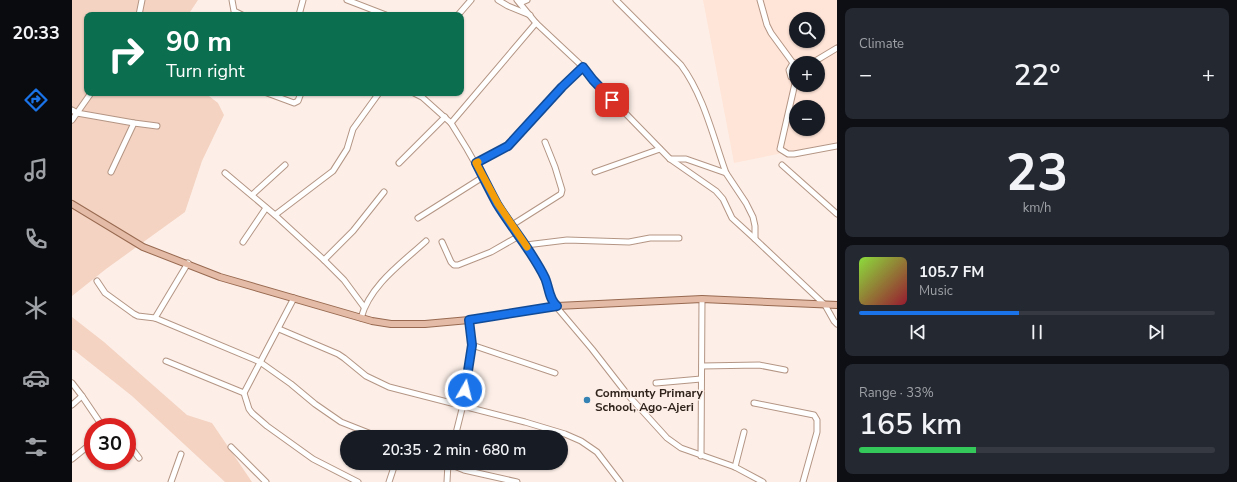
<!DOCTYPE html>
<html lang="en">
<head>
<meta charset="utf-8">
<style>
  :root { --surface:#171b24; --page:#242831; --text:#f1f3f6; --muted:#9ea1a6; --line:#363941; --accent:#1a73e8 }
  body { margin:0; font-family:"Nunito Sans",sans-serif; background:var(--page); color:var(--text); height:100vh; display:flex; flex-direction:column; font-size:15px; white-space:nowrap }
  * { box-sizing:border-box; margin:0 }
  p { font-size:13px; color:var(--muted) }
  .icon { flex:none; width:22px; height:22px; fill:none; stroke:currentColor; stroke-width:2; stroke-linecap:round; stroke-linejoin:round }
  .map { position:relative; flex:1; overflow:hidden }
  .details { display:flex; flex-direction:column; gap:8px; padding:8px; background:#0d0f14; width:400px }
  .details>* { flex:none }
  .top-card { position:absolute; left:12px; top:12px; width:380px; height:84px; border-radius:8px; box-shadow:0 1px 3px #0004; background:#0b6e4f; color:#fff; overflow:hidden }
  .fabs { position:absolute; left:717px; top:12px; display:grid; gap:8px }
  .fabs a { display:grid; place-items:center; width:36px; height:36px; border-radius:50%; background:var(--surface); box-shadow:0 1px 3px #0004; font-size:20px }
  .speed { position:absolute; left:12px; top:418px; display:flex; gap:8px; font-size:20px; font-weight:700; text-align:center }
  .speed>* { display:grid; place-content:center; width:52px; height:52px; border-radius:50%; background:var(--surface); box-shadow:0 1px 3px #0004; line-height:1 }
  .speed .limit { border:6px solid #d22; background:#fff; color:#111 }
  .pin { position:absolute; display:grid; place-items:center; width:34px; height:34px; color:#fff; margin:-17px; border-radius:8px; box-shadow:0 2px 6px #0006 }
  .me { position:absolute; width:44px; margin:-22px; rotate:8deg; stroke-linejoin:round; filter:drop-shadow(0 0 3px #0008) }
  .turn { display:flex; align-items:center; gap:14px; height:84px; padding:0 16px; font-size:18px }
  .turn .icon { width:52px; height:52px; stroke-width:2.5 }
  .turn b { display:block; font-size:28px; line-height:34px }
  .big { font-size:30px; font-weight:600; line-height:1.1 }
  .details .widget { flex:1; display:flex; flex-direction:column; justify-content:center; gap:6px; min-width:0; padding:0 14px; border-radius:8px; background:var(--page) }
  .details .dial { align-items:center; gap:0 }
  .dial b { font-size:52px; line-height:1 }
  .song { display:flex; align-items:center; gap:12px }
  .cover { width:48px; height:48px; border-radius:6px; background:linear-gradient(135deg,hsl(90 70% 55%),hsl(350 70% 35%)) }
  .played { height:4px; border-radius:2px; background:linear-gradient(90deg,var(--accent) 45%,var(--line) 45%) }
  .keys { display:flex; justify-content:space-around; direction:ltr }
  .heat { display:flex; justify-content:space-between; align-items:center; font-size:22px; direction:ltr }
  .charge { height:6px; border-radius:3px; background:linear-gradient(90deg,#34c759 33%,var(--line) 0) }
  .trip { position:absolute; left:268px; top:430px; width:228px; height:40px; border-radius:20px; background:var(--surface); box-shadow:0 1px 3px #0004; font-weight:600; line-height:40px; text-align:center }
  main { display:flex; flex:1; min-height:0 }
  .tab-bar { display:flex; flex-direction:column; width:72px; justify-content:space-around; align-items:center; background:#090b0e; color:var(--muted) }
  .tab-bar .icon { width:28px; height:28px }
  .tab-bar .active { color:var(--accent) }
  .tab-bar b { font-size:18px; color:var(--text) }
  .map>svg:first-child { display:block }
  .built { fill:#ffe5d8; fill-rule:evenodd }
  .green { fill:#f4d3c2 }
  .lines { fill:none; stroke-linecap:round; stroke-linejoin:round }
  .minor-casing { stroke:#b49584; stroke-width:7 }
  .major-casing { stroke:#986950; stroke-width:8 }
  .minor { stroke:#fff; stroke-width:5 }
  .major { stroke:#e3bba6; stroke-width:6 }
  .route-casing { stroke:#114b97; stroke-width:10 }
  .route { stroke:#1a73e8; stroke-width:7 }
  .slow { stroke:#f59e0b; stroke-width:7 }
  .poi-dot { fill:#3583b5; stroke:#fdefe8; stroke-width:1.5 }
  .labels { text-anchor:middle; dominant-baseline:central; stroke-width:3; stroke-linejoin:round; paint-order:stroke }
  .poi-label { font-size:12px; font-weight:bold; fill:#30241d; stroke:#fdefe8; text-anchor:start }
</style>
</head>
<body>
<main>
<nav class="tab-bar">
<b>20:33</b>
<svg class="icon active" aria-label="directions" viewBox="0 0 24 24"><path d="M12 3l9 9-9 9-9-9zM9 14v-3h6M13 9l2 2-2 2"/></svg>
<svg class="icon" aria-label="music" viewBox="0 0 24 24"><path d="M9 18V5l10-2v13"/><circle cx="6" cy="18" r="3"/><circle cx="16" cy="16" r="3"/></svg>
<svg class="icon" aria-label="phone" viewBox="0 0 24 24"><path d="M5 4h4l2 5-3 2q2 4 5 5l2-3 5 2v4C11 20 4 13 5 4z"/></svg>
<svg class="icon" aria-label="climate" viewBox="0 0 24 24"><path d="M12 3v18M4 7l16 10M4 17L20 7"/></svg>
<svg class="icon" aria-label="car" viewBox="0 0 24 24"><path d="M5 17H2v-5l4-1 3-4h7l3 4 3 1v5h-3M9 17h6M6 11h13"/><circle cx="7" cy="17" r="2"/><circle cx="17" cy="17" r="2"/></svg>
<svg class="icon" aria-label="filters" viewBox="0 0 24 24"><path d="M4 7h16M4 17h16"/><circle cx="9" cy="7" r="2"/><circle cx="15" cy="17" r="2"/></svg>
</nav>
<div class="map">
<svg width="765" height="482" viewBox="0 0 765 482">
  <rect width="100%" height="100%" fill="#fdefe8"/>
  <path class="built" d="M631 0H765V142L662 163ZM724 19H746V41H724ZM724 63H746V85H724ZM724 107H746V129H724Z"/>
  <g class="green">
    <path d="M0 0H126L116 15H15V93H133L146 103 152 115 130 161 113 212 34 269 0 296Z"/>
    <path d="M0 317 32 342 115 415 140 423 180 482H153L60 396 2 350H0Z"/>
  </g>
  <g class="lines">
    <defs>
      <g id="minor">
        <path d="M160 0 162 11 170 15"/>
        <path d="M275 0 314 15"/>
        <path d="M426 0 436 6 458 15"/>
        <path d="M445 0 464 23 511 67 521 80 598 159 644 191 651 199 660 218 683 239"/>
        <path d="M544 0 609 65C632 96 641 137 654 173"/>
        <path d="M688 0 695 25 699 33 721 63"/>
        <path d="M448 3 455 0"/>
        <path d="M67 15 70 0"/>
        <path d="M227 15 231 0"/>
        <path d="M386 15 399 0"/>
        <path d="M740 63 765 48"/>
        <path d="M724 79 708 149 716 154H722L765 146"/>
        <path d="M724 79 719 77 717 70 721 63H728"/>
        <path d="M195 93 222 103 226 101 229 93"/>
        <path d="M342 93 350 97 379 123 395 149 426 204 454 245 474 279 482 304 520 349 555 394 595 438 609 448 663 467 691 482"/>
        <path d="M0 110 5 113 62 123 85 126"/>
        <path d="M0 120 19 93"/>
        <path d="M379 123 464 23"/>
        <path d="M598 159H614L654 173 674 203 681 217 683 226V239L753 305 762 321 765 324"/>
        <path d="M327 163 373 117"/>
        <path d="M403 163 436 145 489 87 511 67"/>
        <path d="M710 165 765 214"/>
        <path d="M39 172 62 123"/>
        <path d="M523 172 588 149"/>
        <path d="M153 173 203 215 252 260 272 280 292 307"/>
        <path d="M180 195 213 165"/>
        <path d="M203 215 261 171 275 149 281 129 307 93"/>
        <path d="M346 218 411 177"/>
        <path d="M440 225 489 194 490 190 483 167 473 142"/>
        <path d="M171 242 194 208"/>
        <path d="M370 242 379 262 382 265H386L419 252 447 236"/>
        <path d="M454 245 495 240 557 242 578 238H607"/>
        <path d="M252 260 281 231 312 192"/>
        <path d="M25 281 33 293 62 314 66 316 83 318 188 362 219 384 243 404 269 422 307 437"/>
        <path d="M222 298 172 393 177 409 180 413 195 426 241 459 286 482"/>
        <path d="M83 318 116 263"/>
        <path d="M289 318C298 285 330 263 354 241"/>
        <path d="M207 329 266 354 272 358 294 376 317 387 453 422 493 434 509 441 525 452 548 482"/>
        <path d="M400 345 483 373"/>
        <path d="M94 361 172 393"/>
        <path d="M630 366 687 365 713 370"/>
        <path d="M0 383 10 396 31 427"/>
        <path d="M584 383 629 379"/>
        <path d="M682 403 742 415 745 420V432L731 482"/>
        <path d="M0 405 10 396"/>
        <path d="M383 437 391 405 400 345 397 320"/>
        <path d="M55 442 67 458"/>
        <path d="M159 447 194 482"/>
        <path d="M629 456 630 299"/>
        <path d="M0 459 21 442"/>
        <path d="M375 463 392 470 445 482"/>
        <path d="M663 467 672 432"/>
        <path d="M99 482 109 454"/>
        <path d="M317 482 322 467"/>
        <path d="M375 482 376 463"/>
      </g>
      <path id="major" d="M0 204 71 247 148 277 300 321 319 324H353L397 320 485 306 630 299 765 305"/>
    </defs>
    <use href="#minor" class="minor-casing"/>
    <use href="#major" class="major-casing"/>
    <use href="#minor" class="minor"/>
    <use href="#major" class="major"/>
  </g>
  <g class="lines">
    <defs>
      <path id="route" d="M393 390 400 345 397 320 485 306C477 300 477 287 473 278 460 251 441 230 425 204 418 191 411 177 404 163L436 146 490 87 511 67 521 80 540 100"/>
    </defs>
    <use href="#route" class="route-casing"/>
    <use href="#route" class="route"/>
    <path class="slow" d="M406 162 404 163 426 204 455 247"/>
  </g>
  <circle class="poi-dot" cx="515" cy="400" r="4"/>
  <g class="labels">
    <g class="poi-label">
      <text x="523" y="393">Communty Primary<tspan x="523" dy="14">School, Ago-Ajeri</tspan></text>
    </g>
  </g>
</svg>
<div class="fabs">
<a><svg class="icon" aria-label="search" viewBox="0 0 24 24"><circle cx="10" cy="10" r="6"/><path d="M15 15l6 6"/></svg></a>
<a>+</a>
<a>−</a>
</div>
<div class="speed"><div class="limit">30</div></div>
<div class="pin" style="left:540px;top:100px;background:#d93025"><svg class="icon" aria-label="arrive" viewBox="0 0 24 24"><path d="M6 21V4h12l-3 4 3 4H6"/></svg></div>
<svg class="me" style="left:393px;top:390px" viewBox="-20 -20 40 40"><circle r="17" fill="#1a73e8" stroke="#fff" stroke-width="3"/><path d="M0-11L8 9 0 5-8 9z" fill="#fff"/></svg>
<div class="trip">20:35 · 2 min · 680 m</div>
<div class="top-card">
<div class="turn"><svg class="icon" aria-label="right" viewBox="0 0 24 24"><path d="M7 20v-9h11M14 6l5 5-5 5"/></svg><div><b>90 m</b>Turn right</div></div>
</div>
</div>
<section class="details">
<div class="widget"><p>Climate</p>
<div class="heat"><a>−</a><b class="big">22°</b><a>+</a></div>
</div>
<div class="widget dial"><b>23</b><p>km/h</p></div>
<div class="widget">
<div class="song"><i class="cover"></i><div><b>105.7 FM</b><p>Music</p></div></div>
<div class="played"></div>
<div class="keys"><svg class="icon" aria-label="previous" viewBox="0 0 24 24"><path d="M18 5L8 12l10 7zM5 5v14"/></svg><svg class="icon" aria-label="pause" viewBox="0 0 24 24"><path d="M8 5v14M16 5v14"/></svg><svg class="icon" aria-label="next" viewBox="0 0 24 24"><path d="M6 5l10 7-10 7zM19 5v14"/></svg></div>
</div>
<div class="widget"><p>Range · 33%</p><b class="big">165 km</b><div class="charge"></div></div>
</section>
</main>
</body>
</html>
